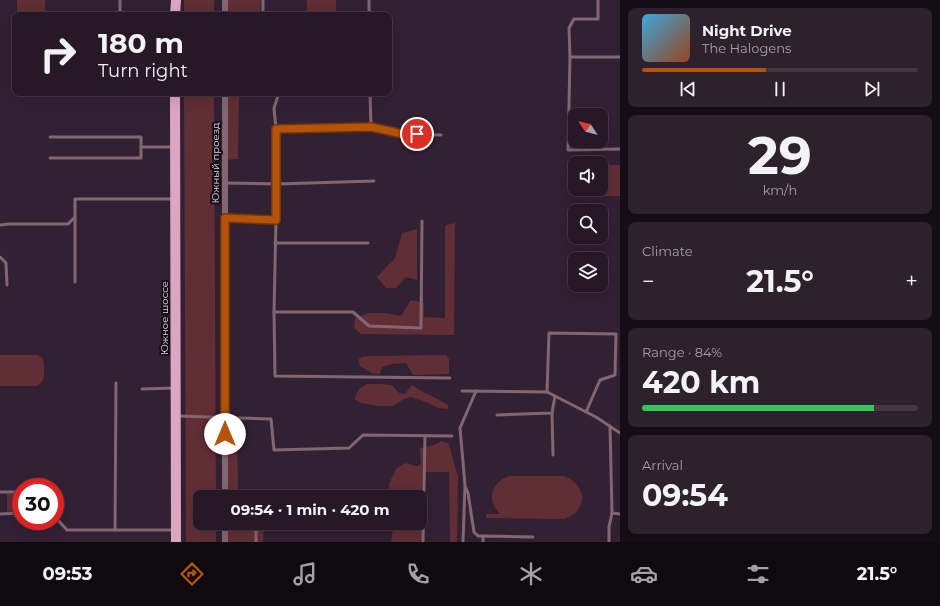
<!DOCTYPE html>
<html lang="en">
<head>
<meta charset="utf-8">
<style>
  :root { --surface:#261826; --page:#2e212e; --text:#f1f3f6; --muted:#a4a0a7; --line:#423743; --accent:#b45309 }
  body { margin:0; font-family:Montserrat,sans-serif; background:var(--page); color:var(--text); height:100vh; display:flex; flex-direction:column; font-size:15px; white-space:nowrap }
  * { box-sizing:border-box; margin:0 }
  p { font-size:13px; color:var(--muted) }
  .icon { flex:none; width:22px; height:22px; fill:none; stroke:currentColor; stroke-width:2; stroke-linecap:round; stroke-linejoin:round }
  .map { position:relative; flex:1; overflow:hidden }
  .side { display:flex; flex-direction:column; gap:8px; padding:8px; background:#150d15; width:320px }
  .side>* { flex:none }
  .hud { position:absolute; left:12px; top:12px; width:380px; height:84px; border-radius:8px; box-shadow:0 4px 16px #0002,0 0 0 1px var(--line); background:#261826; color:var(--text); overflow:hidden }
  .needle { width:26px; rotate:305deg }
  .buttons { position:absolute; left:568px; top:108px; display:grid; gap:8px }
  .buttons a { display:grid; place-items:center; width:40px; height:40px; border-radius:8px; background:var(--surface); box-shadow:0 4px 16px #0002,0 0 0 1px var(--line); font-size:20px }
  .speed { position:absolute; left:12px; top:478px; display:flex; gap:8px; font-size:20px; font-weight:700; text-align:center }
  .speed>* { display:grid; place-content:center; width:52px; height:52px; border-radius:50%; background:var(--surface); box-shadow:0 4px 16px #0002,0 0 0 1px var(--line); line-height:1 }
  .speed .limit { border:6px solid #d22; background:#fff; color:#111 }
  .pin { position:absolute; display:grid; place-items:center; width:34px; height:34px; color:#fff; margin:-17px; border:2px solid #fff; border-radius:50%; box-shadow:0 1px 4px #0007 }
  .me { position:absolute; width:44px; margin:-22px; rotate:0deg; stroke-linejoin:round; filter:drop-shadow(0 0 3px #0008) }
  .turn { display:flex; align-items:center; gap:14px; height:84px; padding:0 20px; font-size:18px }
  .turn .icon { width:52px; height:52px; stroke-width:2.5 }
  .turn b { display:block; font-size:28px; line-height:34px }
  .big { font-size:30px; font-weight:700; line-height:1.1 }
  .side .tile { flex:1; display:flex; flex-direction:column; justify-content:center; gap:6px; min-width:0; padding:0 14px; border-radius:8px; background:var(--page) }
  .side .dial { align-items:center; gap:0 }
  .dial b { font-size:52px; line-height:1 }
  .song { display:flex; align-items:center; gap:12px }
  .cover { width:48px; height:48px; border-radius:6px; background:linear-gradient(135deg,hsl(200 70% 55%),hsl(20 70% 35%)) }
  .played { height:4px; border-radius:2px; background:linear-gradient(90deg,var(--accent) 45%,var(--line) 45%) }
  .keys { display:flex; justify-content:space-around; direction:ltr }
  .heat { display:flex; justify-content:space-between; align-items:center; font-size:22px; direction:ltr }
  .charge { height:6px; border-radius:3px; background:linear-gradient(90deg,#34c759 84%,var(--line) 0) }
  .trip { position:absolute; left:193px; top:490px; width:234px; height:40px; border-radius:8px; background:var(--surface); box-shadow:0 4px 16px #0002,0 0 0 1px var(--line); font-weight:700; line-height:40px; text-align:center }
  .tabs { display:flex; height:64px; justify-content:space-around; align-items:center; background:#0f0a0f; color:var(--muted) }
  .tabs .icon { width:28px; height:28px }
  .tabs .on { color:var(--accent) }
  .tabs b { font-size:18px; color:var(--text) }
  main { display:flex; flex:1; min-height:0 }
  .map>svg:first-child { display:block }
  .green { fill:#602e34 }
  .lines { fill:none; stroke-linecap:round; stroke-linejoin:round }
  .service { stroke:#826773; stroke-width:3 }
  .minor { stroke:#826773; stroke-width:6 }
  .primary { stroke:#dda6c0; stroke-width:10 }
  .route-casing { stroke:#753606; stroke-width:10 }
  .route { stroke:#b45309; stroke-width:7 }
  .labels { text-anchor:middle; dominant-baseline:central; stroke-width:4; stroke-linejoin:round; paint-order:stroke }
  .street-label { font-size:10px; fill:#e1d5e1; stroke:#150d16 }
</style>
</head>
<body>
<main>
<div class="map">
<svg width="620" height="542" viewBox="0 0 620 542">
  <rect width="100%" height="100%" fill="#322033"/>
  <g class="green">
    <rect x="17" y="0" width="28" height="15"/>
    <rect x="184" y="0" width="30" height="15"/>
    <path d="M226 0H261L260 15H226Z"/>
    <rect x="307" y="0" width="29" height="15"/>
    <path d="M184 93H214L216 497H200V523H216V542H186Z"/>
    <path d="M226 93H239L238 159 225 160Z"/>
    <path d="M601 165H620V196H578L574 194 570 188 571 171 575 166V189H601Z"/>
    <path d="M455 223 454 335 361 334 354 328 355 318 369 313H386L401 316 411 300 424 303V317L445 318V228L446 225Z"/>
    <path d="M417 229V280L406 277 396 288H386L377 277 395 258 402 233Z"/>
    <path d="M0 355H37C44 357 44 363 44 370 44 378 44 383 36 386H0Z"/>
    <path d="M446 355 449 359V374L413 375 406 363 392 364 382 367 380 374 371 373 360 366 358 360 362 357 370 356Z"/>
    <path d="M367 384H380L392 385 399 393 405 394 412 385C423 393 436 397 448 405V409L438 408 426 402 411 397 404 399 393 406H378L361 403 354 399 359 389Z"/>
    <path d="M232 421 237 422 238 497H224L227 424Z"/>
    <path d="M441 441 449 444C452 455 454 465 458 476L457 542H450L449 472H423L422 542H391L393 529 401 523H420V497H390L389 484 396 469 405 463 417 466 421 464 420 448 434 445Z"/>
    <path d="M509 476H564C588 485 588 511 564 519L486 518V514H500C486 500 491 483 509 476Z"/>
    <path d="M7 494H21V511L7 512Z"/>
    <path d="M224 523H235L238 529H243V523H264L263 542H224Z"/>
  </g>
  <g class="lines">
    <g class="service">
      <path d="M369 0V15"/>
      <path d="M598 0V19H574L569 28 570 57 568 150 620 149"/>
      <path d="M120 15V0"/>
      <path d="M263 15V0"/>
      <path d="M570 57H620"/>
      <path d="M370 93 371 127"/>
      <path d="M276 129 274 108 279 93"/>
      <path d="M50 137H141V158H50"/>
      <path d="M141 147H173"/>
      <path d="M225 183 277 184 374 181"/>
      <path d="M75 217V282"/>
      <path d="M225 218 276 220V129L371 127 405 134 441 135"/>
      <path d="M276 220 274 312 275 376 450 378"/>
      <path d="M0 225 9 224H68L75 217V199H174"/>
      <path d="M275 243H368"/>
      <path d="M0 257 6 263 7 285"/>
      <path d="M274 312H353L369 326 421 328 422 221"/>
      <path d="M142 389 174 388"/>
      <path d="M462 391 547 392 596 417 620 433"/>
      <path d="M547 392 549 333 616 334 615 375 600 380 586 412"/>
      <path d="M552 413 553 455"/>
      <path d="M497 415 552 413 555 396"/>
      <path d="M178 416 271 419 274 450 349 448 363 435 452 436"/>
      <path d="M610 426 612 513 620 514"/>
      <path d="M466 488 468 493 474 532 478 536H483"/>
      <path d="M0 492H21"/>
      <path d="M0 514 21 513"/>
      <path d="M55 517 67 530H175"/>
      <path d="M225 524 256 525V542"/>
      <path d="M115 530 116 383"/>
      <path d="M423 542 425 436"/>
      <path d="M463 542 465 485 460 428 476 391"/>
      <path d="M483 542V536L533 537"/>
      <path d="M609 542V527L612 513"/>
    </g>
    <g class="minor">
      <path d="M225 0V15"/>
      <path d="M225 497V93"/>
      <path d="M225 542V523"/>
    </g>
    <g class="primary">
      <path d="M175 15 176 0"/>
      <path d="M175 93 176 542"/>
    </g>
  </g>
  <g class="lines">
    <defs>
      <path id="route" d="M225 434V218L276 220V129L371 127 403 134H417"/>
    </defs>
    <use href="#route" class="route-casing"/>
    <use href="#route" class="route"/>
  </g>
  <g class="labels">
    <g class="street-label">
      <text transform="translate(215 163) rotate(-90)">Южный проезд</text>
      <text transform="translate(164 318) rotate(-90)">Южное шоссе</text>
    </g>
  </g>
</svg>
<div class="buttons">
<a><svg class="needle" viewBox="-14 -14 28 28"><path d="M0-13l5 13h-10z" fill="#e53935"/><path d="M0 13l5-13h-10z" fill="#a4a0a7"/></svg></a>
<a><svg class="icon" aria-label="sound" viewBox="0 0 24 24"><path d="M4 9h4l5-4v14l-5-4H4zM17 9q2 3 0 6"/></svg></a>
<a><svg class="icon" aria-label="search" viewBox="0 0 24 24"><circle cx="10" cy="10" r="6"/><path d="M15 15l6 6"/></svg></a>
<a><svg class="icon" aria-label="layers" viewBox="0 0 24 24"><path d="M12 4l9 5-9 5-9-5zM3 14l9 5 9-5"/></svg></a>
</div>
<div class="speed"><div class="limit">30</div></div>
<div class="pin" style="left:417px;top:134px;background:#d93025"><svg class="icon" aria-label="arrive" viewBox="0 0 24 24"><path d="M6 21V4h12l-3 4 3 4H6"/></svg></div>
<svg class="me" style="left:225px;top:434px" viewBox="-20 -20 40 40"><circle r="19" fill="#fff"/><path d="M0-13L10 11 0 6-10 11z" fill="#b45309"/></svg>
<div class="trip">09:54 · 1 min · 420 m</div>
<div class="hud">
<div class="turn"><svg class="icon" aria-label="right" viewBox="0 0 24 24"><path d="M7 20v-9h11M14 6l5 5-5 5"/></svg><div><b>180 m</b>Turn right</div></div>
</div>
</div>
<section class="side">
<div class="tile">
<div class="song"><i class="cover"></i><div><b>Night Drive</b><p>The Halogens</p></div></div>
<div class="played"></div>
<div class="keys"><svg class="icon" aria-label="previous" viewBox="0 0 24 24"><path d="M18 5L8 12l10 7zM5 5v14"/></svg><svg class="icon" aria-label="pause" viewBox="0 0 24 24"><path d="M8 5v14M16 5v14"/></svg><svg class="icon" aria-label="next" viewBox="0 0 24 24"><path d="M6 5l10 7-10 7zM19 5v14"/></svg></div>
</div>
<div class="tile dial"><b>29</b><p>km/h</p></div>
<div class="tile"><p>Climate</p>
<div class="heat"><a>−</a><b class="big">21.5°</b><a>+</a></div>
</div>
<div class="tile"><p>Range · 84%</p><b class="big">420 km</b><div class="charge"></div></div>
<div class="tile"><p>Arrival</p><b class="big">09:54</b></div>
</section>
</main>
<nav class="tabs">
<b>09:53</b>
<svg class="icon on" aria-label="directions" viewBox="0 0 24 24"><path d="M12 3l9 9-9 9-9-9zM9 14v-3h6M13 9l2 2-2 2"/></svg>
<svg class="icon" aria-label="music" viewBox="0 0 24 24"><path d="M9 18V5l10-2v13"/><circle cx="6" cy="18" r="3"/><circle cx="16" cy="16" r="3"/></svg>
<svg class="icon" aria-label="phone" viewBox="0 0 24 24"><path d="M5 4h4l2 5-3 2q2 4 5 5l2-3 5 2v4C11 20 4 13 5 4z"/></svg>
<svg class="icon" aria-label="climate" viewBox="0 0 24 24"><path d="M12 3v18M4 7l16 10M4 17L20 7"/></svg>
<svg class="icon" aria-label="car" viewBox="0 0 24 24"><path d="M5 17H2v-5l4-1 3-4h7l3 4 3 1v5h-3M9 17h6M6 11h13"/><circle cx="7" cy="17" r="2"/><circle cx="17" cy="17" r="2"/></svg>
<svg class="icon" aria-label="filters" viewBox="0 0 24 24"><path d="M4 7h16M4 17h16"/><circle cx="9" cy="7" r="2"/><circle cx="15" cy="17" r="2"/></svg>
<b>21.5°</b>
</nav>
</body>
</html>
